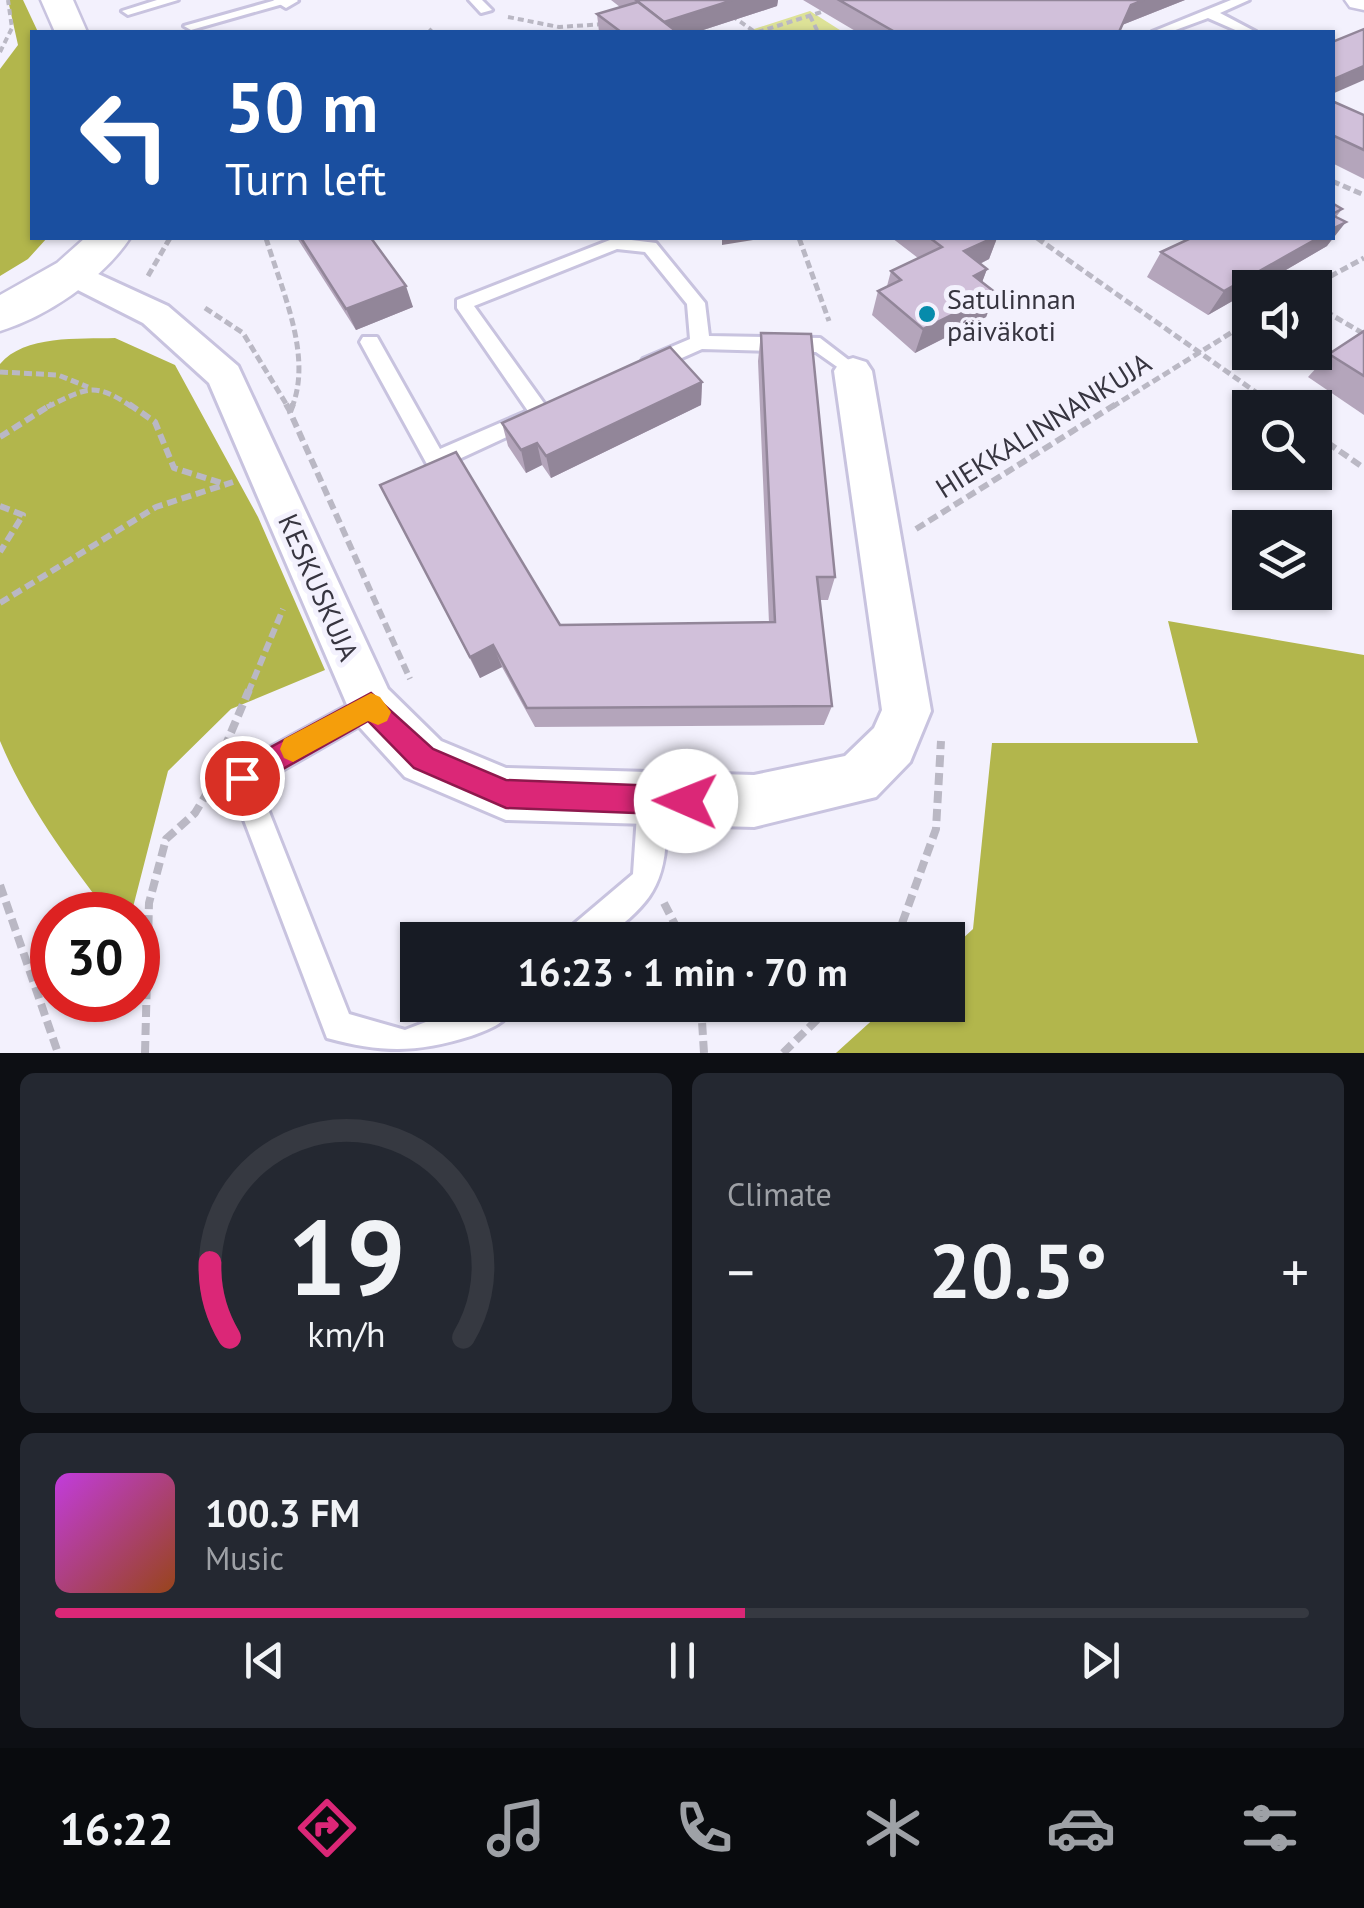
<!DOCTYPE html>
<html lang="en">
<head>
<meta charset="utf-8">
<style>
  :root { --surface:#171b24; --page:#242831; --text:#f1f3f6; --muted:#9ea1a6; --line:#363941; --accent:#db2777 }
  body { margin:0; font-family:"PT Sans",sans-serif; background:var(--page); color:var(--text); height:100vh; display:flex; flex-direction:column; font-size:38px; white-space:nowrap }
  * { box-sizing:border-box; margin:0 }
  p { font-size:32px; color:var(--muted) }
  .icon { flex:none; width:55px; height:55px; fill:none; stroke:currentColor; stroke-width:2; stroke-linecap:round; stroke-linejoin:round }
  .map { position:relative; height:1053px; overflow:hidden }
  .sheet { display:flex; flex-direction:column; gap:20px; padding:20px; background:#0d0f14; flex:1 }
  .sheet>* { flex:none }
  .banner { position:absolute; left:30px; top:30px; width:1305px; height:210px; border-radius:0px; box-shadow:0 2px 8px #0004; background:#1a4fa0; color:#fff; overflow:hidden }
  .fabs { position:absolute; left:1232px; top:270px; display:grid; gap:20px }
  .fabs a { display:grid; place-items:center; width:100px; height:100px; border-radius:0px; background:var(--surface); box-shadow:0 2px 8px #0004; font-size:50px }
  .speed { position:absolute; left:30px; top:892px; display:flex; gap:20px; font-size:50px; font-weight:700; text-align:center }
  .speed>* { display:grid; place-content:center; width:130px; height:130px; border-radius:50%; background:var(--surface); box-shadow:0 2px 8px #0004; line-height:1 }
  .speed .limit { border:15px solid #d22; background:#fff; color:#111 }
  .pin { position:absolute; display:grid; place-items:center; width:85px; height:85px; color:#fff; margin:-42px; border:5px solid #fff; border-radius:50%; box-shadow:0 2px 10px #0007 }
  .me { position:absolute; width:110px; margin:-55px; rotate:271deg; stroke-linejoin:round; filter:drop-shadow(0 0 8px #0008) }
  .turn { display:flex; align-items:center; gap:35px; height:210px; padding:0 30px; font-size:45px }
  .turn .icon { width:130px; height:130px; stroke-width:2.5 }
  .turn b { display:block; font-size:70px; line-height:85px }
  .big { font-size:75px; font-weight:700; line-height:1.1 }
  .sheet .widget { flex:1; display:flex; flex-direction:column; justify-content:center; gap:15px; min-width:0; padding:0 35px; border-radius:15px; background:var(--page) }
  .sheet .dial { align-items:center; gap:0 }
  .dial svg { height:260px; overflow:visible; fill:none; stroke:var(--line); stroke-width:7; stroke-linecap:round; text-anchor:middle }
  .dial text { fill:var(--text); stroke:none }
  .song { display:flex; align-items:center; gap:30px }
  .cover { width:120px; height:120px; border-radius:15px; background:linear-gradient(135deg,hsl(290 70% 55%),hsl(20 70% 35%)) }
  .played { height:10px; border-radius:5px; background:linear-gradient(90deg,var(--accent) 55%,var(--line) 55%) }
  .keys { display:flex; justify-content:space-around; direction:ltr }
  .heat { display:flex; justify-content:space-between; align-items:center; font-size:55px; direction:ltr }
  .sheet .tiles { flex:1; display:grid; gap:20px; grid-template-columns:1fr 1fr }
  .widget:last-child { grid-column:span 2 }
  .trip { position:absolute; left:400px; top:922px; width:565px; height:100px; border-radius:0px; background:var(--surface); box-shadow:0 2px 8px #0004; font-weight:700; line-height:100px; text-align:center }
  .dock { display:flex; height:160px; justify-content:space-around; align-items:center; background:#090b0e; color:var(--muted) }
  .dock .icon { width:70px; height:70px }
  .dock .on { color:var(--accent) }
  .dock b { font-size:45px; color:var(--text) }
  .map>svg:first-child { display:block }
  .green { fill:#dde297 }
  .forest { fill:#b2b64c }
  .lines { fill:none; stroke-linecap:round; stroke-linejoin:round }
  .lane-casing { stroke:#c8c3df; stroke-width:6 }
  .street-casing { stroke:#c8c3df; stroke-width:6 }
  .secondary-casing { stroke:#c8c3df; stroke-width:5 }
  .path-far3 { stroke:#bab8c4; stroke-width:4; stroke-dasharray:6 4; stroke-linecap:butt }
  .path-far2 { stroke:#bab8c4; stroke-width:5; stroke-dasharray:8 4; stroke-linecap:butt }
  .path-far1 { stroke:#bab8c4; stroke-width:6; stroke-dasharray:10 5; stroke-linecap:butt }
  .path { stroke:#bab8c4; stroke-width:8; stroke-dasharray:12 6; stroke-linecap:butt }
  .lane { fill:#fff; fill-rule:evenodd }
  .street { fill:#fff; fill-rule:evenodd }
  .secondary { fill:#fff; fill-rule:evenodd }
  .wall { fill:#b4a5bb }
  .shaded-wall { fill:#928699 }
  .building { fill:#d1c0da; stroke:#928699; stroke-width:2.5 }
  .route { fill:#db2777; stroke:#8e194d; stroke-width:2.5 }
  .slow { fill:#f59e0b }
  .poi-dot { fill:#068bab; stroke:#f3f1fd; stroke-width:4 }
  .labels { text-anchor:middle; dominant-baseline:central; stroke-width:10; stroke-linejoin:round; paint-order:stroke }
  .poi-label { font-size:28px; fill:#373540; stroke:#f3f1fd; text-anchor:start }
  .street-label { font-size:28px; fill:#373540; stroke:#f3f1fd }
</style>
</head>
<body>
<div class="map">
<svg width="1364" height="1053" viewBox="0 0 1364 1053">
  <rect width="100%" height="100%" fill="#f3f1fd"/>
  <path class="green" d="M810 11 843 32H745Z"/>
  <g class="forest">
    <path d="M8 0H23L38 32H32V238H47L28 259 0 276V69L18 45Z"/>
    <path d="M115 338 175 365 258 517 325 670 231 709 168 771 131 915H110C68 861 26 804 0 741V364C24 335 79 339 115 338Z"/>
    <path d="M1168 621 1364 655V1053H836L889 1005H948V952L973 929 992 743H1198Z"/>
  </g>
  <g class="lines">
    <defs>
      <g id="lane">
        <path d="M157 0H178L128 15 122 11Z"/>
        <path d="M276 0H297L191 30 184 26Z"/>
        <path d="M469 0H482L492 10 481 13Z"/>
        <path d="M1231 0H1249L1220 13 1256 32H1240L1208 18 1170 32H1152Z"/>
        <path d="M615 238 656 243 705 303 709 336 820 338 863 371 853 378 816 352 702 349 657 369H643L640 364 643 359 690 339 687 304 645 252 617 249 474 306 551 413 548 418 444 466H428L360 342 363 337H377L440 449 528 411 457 308V300Z"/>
        <path d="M371 693 380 696 384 705 380 714 258 784 349 1014 405 1030 470 1005H514C506 1024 490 1029 471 1036 417 1053 382 1053 327 1038L228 778 232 768Z"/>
        <path d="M652 786 662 790C668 805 666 821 666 837 664 892 643 908 603 940H564L568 929 633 874 638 800 642 790Z"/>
      </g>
      <g id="street">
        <path d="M273 0H297L298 1 286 8Z"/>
        <path d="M72 262 168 306 238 366 388 689 441 741 506 768 754 775 845 756 874 728 882 710 834 371 840 362 853 358 866 362 872 371 931 711 910 762 876 797 754 827 506 820 405 777 354 721 209 383 143 323 60 281 55 273 60 265Z"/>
      </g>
      <g id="secondary">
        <path d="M41 0H73L87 32H55Z"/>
        <path d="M1345 0H1364V10L1350 7Z"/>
        <path d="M85 238H130C103 279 46 317 0 331V295L57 263Z"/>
      </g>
    </defs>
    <use href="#lane" class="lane-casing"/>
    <use href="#street" class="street-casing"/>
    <use href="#secondary" class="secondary-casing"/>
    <g class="path-far3">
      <path d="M732 16 755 32"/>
      <path d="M810 16 818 32"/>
      <path d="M508 17 559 27 604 24"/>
      <path d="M429 29 432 32"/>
      <path d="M758 32 831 9"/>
      <path d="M0 52 12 28 8 0"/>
    </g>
    <g class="path-far2">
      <path d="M1332 181 1364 195"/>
      <path d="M266 238C281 289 313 355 292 407"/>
      <path d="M799 238 829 321"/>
      <path d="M1037 238 1277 407"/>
      <path d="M148 276 170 238"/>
      <path d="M1309 288 1364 258"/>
      <path d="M1315 305 1364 334"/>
      <path d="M205 308 243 333 288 407"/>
      <path d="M0 372 58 375 88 387"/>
      <path d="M47 407C87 388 94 381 132 407"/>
      <path d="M1112 407 1250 321"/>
    </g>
    <g class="path-far1">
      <path d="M129 404 155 422 174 468 222 483"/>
      <path d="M286 404 290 411"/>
      <path d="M293 404 290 412 410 679"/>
      <path d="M1273 404 1278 408"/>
      <path d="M1315 434 1364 468"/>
      <path d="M0 437 52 404"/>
      <path d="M0 506 23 515 0 552"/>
      <path d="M916 529 1116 404"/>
      <path d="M0 603 156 507 233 482"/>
      <path d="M248 693 283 609"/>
    </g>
    <g class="path">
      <path d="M224 749 249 690"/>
      <path d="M0 885 58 1053"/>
      <path d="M664 903 683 940"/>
      <path d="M896 940 936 829 941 741"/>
      <path d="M701 1005 704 1053"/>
      <path d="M145 1053 149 903 166 839 195 813 212 785"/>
      <path d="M783 1053 832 1005"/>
    </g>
    <use href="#lane" class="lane"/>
    <use href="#street" class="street"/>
    <use href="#secondary" class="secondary"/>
  </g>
  <g class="wall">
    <path d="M611 0H778L777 6 697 32H599L597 14 620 7Z"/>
    <path d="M803 0H1185L1122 25 1119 32H857Z"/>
    <path d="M1332 101 1364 115V179L1332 163Z"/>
    <path d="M1332 203 1342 209 1336 217 1327 246 1255 288H1250V291L1208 315 1147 277 1161 252Z"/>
    <path d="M297 238H371L413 307 356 330Z"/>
    <path d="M892 238H997L989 259 980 264 987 269 982 282 996 293 986 317 915 353 872 315 878 291 887 286 891 271 918 258Z"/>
    <path d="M1364 331V415L1308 377 1329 354Z"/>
    <path d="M761 333 835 577 828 600H820L832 706 824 725 535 727 502 667 480 678 380 485 560 625 769 623 758 361Z"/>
    <path d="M702 382 701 405 551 478 542 465 526 473 508 446 502 423Z"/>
  </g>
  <g class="shaded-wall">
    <path d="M733 0H778L777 6 697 32H665L664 22Z"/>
    <path d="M1144 0H1185L1122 25 1131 5Z"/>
    <path d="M1364 66V80L1332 94V80Z"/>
    <path d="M1346 222 1327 246 1255 288H1250V291L1208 315 1224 291 1318 238H1332V229Z"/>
    <path d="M722 238H765L722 245Z"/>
    <path d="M993 238H997L989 259 955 276 964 251Z"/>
    <path d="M987 269 978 293 974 276Z"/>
    <path d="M406 286 413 307 356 330 346 309Z"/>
    <path d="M996 293 986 317 915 353 923 329Z"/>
    <path d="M702 382 701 405 551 478 546 456Z"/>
    <path d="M537 443 542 465 526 473 521 450Z"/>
    <path d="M493 645 502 667 480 678 470 657Z"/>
  </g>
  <g class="building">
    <path d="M636 0H733L664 22Z"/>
    <path d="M839 0H1144L1131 5 1119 32H895Z"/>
    <path d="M638 2 677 32H621L597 14Z"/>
    <path d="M1364 29V66L1332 80V42Z"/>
    <path d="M1332 101 1364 115V150L1332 135Z"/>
    <path d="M1332 203 1342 209 1332 214Z"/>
    <path d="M1332 215 1346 222 1332 229Z"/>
    <path d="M301 238H371L406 286 346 309Z"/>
    <path d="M930 238H993L964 251 987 269 974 276 996 293 923 329 878 291 901 280 891 271 942 247Z"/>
    <path d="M1191 238H1318L1224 291 1161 252Z"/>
    <path d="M1364 331V376L1329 354Z"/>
    <path d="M761 333 811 334 835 577H817L832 706 527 708 493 645 470 657 380 485 456 452 560 625 775 622Z"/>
    <path d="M670 347 702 382 546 456 537 443 521 450 502 423Z"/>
  </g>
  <path class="route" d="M371 693 433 749 506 780 686 787 696 791 700 801 696 811 686 815 506 808 414 768 368 721 251 787 242 791 232 787 228 778 232 768Z"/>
  <path class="slow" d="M371 693 380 697 391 712 387 721 378 725 368 721 293 762 284 758 280 749 284 739Z"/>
  <circle class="poi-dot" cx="927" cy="314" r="10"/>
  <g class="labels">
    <g class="poi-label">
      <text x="947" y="298">Satulinnan<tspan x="947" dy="32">päiväkoti</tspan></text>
    </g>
    <g class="street-label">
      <text transform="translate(1043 425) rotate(-32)">HIEKKALINNANKUJA</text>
      <text transform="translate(319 587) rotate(66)">KESKUSKUJA</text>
    </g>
  </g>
</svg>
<div class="fabs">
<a><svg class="icon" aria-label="sound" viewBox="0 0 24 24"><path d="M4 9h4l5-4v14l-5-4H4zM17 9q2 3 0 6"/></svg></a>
<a><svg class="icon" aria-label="search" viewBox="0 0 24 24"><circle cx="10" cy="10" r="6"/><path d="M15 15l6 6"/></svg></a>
<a><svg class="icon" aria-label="layers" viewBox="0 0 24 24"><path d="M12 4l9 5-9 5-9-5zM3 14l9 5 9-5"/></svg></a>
</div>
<div class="speed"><div class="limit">30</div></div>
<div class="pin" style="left:242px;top:778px;background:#d93025"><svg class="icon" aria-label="arrive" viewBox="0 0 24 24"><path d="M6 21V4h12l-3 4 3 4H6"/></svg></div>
<svg class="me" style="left:686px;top:801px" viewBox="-20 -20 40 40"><circle r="19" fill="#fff"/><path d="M0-13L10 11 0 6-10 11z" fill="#db2777"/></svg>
<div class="trip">16:23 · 1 min · 70 m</div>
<div class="banner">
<div class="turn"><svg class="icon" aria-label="left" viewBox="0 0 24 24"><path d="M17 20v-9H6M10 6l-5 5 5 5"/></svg><div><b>50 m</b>Turn left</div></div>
</div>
</div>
<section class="sheet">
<div class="tiles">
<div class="widget dial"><svg viewBox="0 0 100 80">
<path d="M14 69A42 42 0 1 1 86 69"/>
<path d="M14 69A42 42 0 0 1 8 46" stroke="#db2777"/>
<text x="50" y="56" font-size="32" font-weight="700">19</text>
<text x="50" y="72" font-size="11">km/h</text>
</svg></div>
<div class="widget"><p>Climate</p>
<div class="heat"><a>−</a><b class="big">20.5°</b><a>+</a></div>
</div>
<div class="widget">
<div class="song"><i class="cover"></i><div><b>100.3 FM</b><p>Music</p></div></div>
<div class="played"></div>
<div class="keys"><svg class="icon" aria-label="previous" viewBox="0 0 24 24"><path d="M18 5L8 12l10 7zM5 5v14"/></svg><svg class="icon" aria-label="pause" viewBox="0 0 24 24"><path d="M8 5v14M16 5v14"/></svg><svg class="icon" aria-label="next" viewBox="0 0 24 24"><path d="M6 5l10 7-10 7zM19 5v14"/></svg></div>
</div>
</div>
</section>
<nav class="dock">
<b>16:22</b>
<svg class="icon on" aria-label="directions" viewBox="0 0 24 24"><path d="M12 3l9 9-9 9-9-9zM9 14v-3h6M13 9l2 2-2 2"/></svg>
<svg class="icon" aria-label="music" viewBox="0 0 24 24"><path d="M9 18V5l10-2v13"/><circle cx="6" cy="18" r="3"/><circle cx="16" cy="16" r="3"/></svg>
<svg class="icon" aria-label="phone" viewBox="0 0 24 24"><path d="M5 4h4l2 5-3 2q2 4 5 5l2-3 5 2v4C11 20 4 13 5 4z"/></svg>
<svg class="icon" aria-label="climate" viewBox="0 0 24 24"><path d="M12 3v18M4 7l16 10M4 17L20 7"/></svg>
<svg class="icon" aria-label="car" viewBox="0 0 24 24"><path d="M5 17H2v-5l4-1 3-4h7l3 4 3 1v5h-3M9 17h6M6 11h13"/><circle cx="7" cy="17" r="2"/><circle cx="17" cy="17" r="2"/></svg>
<svg class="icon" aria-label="filters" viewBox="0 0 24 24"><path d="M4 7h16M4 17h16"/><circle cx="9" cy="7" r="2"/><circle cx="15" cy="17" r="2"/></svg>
</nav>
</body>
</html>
